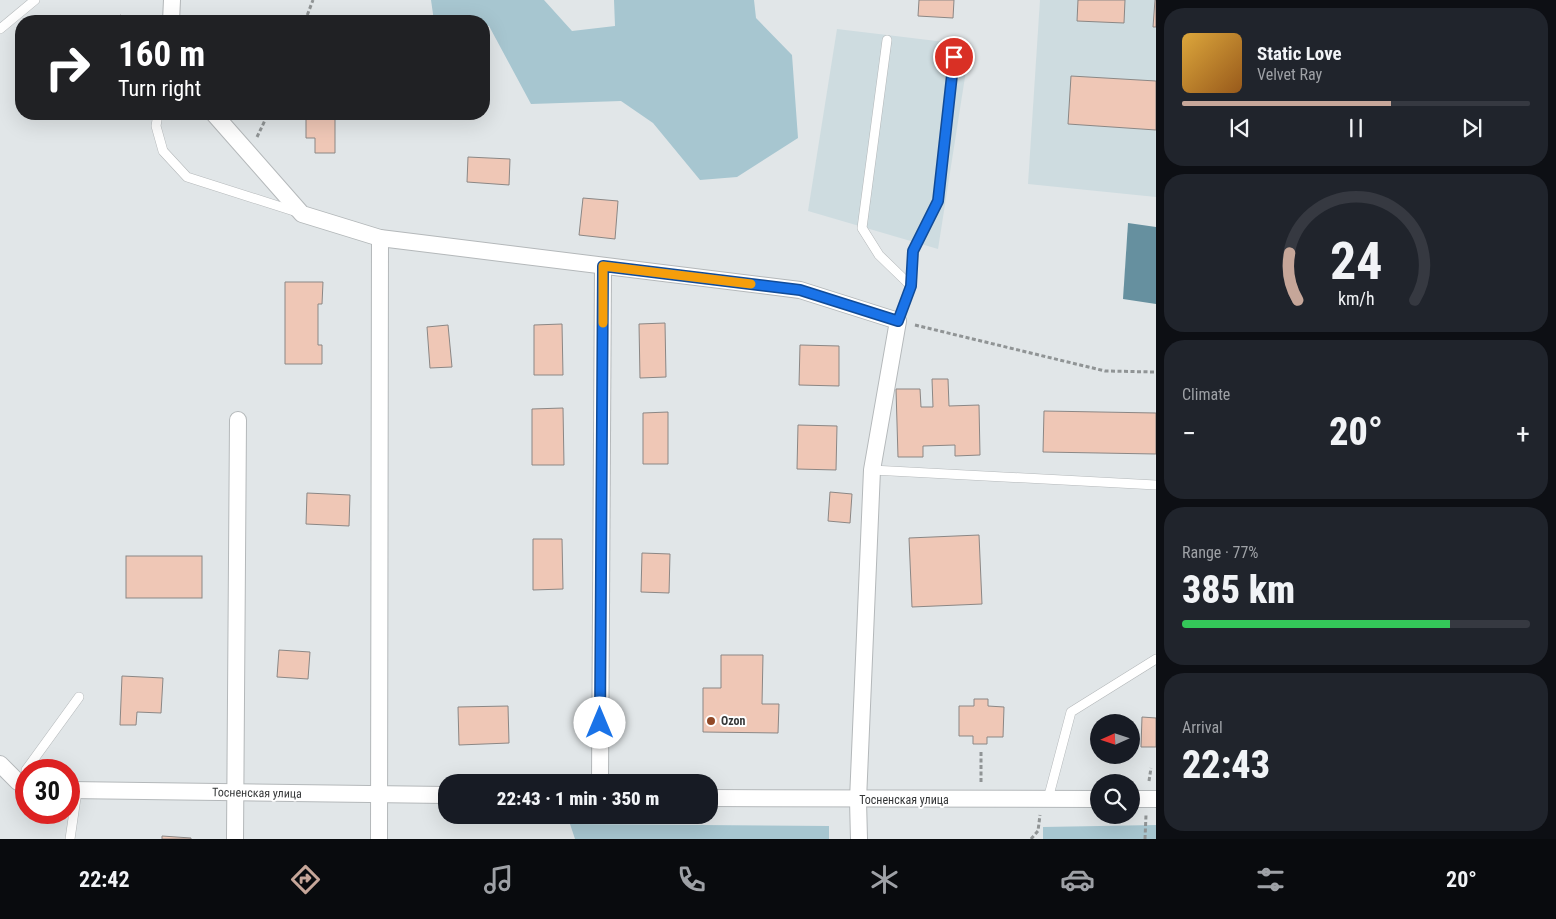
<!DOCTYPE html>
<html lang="en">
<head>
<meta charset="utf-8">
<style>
  :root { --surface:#171b24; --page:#20242c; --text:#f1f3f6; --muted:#9ea1a6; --line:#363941; --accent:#c6a699 }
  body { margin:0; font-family:"Roboto Condensed",sans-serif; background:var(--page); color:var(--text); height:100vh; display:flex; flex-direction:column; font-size:19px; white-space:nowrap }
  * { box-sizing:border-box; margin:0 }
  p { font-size:16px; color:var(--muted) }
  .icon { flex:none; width:28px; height:28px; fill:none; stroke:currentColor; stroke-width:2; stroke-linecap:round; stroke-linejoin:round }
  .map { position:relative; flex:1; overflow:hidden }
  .panel { display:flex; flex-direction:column; gap:8px; padding:8px; background:#0d0f14; width:400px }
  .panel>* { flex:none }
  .top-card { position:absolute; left:15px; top:15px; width:475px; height:105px; border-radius:20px; box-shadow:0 5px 20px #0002; background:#202124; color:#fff; overflow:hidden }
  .needle { width:32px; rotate:267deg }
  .fabs { position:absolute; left:1090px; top:714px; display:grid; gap:10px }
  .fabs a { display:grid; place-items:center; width:50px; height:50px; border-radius:50%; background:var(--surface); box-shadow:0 5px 20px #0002; font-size:25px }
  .speed { position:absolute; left:15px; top:759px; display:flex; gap:10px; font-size:25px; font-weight:700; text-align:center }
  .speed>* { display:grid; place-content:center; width:65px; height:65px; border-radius:50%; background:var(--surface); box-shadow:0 5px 20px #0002; line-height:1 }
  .speed .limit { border:8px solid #d22; background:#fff; color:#111 }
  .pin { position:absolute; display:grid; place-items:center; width:42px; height:42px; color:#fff; margin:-21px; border:2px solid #fff; border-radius:50%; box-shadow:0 1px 5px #0007 }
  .me { position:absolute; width:55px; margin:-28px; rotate:0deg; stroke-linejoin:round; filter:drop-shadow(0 0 4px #0008) }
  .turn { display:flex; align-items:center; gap:18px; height:105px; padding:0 20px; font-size:22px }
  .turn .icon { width:65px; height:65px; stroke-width:2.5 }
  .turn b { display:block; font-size:35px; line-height:42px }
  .big { font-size:38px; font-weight:800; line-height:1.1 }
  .panel .tile { flex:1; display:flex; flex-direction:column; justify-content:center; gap:8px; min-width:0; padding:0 18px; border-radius:20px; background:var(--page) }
  .panel .dial { align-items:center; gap:0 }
  .dial svg { height:130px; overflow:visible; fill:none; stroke:var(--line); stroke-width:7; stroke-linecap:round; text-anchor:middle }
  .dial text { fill:var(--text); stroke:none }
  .song { display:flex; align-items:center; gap:15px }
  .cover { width:60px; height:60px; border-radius:8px; background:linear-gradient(135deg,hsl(40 70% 55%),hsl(30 70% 35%)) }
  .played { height:5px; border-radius:2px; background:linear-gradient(90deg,var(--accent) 60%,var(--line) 60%) }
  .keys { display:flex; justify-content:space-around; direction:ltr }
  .heat { display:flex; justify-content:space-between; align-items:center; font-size:28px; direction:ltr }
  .charge { height:8px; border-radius:4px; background:linear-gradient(90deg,#34c759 77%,var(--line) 0) }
  .trip { position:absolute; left:438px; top:774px; width:280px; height:50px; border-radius:20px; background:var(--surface); box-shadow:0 5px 20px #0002; font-weight:800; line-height:50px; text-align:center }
  .tab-bar { display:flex; height:80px; justify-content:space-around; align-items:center; background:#090b0e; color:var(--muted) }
  .tab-bar .icon { width:35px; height:35px }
  .tab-bar .on { color:var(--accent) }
  .tab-bar b { font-size:22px; color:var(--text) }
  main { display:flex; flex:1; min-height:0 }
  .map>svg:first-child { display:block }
  .built { fill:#cedce0 }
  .green { fill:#a7c6d0 }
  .water { fill:#66909f }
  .building { fill:#efc7b6; stroke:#8b8785 }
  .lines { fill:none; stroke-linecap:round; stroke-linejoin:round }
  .lane-casing { stroke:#b4b8ba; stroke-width:10 }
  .street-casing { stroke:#b4b8ba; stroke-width:18 }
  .path { stroke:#909495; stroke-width:3; stroke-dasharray:4 2.5; stroke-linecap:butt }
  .lane { stroke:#fff; stroke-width:9 }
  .street { stroke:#fff; stroke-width:16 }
  .route-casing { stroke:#114b97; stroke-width:12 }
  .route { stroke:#1a73e8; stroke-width:9 }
  .slow { stroke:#f59e0b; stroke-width:9 }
  .poi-dot { fill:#914927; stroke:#fff; stroke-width:2 }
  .labels { text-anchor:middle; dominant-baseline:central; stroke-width:4; stroke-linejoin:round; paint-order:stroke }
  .poi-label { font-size:12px; font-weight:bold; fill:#363839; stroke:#fff; text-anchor:start }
  .street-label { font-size:12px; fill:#363839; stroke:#fff }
</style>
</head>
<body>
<main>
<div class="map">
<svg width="1156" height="839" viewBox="0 0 1156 839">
  <rect width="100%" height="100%" fill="#e1e6e8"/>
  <g class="built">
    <path d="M1040 0H1156V197L1028 184Z"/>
    <path d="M837 29 970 45 938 249 808 211Z"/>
  </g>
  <g class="green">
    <path d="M431 0H544L572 31 615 26 614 0H754L756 18 792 55 798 138 737 177 700 180 653 123 621 101 531 104 489 26 484 25V21H434Z"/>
    <path d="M570 824 829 826V839H575Z"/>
    <path d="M1156 825V839H1043V827Z"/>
  </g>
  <path class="water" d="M1128 223 1156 227V304L1123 299Z"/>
  <g class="building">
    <path d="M919 0H954L953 18 918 16Z"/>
    <path d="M1078 0H1125L1124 23 1077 21Z"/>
    <path d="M1155 0H1156V27H1153Z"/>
    <path d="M121 15 124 21H105Z"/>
    <path d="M1071 76 1156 81V130L1068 124Z"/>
    <path d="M306 118H335V153H315V138H306Z"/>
    <path d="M468 157 510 159 509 185 467 182Z"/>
    <path d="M583 198 618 201 615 239 579 235Z"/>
    <path d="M285 282H323L322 304H318V345H322V364H285Z"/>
    <path d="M665 323 666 377 640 378 639 324Z"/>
    <path d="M562 324 563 375H534V325Z"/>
    <path d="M448 325 452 367 430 368 427 327Z"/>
    <path d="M800 345 839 346V386L799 385Z"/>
    <path d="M932 379H948L949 406 979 405 980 455 955 456V445L923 446V457H898L896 389H920L921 407H933Z"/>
    <path d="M563 408 564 465H532V409Z"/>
    <path d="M1044 411 1156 413V454L1043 452Z"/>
    <path d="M668 412V464H643V413Z"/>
    <path d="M798 425 837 426 836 470 797 469Z"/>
    <path d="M830 492 852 494 850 523 828 521Z"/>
    <path d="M307 493 350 495 349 526 306 524Z"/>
    <path d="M979 535 982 604 912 607 909 538Z"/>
    <path d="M533 539H562L563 589 533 590Z"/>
    <path d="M642 553 670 554 669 593 641 592Z"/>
    <rect x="126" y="556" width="76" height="42"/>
    <path d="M279 650 310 652 308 679 277 677Z"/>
    <path d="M721 655H763L762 704H779L778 733 703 732V688H721Z"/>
    <path d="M122 676 163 678 161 713 137 712 136 725H120Z"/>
    <path d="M974 699H988V706L1004 707 1003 737H987V744H973V736H959V706H974Z"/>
    <path d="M508 706 509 743 459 745 458 707Z"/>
    <path d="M1142 717 1156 718V747H1141Z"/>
    <path d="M162 836 191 838V839H162Z"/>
  </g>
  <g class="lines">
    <defs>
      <g id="lane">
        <path d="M0 29 35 0"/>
        <path d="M887 40 862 228 879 255 911 286"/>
        <path d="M158 114 156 126 163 151 187 177 297 212"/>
        <path d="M898 321 911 286 913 251 938 201 954 57"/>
        <path d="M872 470 1156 485"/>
        <path d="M26 770 79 697"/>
        <path d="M1048 799 1071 712 1156 659"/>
        <path d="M70 839 77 791"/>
      </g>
      <g id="street">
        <path d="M171 21 172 0"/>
        <path d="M214 114 302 214 380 238 800 290 898 321 872 470 858 800 859 839"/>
        <path d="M0 764 18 782 26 783"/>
        <path d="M600 782 603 266"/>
        <path d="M69 790 446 795"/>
        <path d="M709 798 1099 799"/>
        <path d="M1131 799H1156"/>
        <path d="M235 839 238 420"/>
        <path d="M379 839 380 238"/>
      </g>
    </defs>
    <use href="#lane" class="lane-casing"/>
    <use href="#street" class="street-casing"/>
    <g class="path">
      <path d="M305 21 313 0"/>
      <path d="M257 137 268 114"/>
      <path d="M915 325 1105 371 1156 372"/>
      <path d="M981 752V782"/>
      <path d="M1149 781 1151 768"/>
      <path d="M1031 839 1038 831 1040 815"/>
      <path d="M1145 839 1146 815"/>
    </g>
    <use href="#lane" class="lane"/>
    <use href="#street" class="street"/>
  </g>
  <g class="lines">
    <defs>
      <path id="route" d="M600 723 603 266 800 290 898 321 911 286 913 251 938 201 954 57"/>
    </defs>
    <use href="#route" class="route-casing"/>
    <use href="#route" class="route"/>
    <path class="slow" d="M603 323V266L751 284"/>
  </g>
  <circle class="poi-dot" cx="711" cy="721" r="5"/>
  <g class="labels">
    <g class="poi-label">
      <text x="721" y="721">Ozon</text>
    </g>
    <g class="street-label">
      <text transform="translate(257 793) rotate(1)">Тосненская улица</text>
      <text x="904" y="800">Тосненская улица</text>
    </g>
  </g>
</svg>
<div class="fabs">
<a><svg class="needle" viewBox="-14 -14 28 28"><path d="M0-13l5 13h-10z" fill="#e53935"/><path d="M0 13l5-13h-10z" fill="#9ea1a6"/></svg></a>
<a><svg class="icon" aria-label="search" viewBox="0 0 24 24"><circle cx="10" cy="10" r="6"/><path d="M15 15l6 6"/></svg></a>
</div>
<div class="speed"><div class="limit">30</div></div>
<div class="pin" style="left:954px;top:57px;background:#d93025"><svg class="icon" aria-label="arrive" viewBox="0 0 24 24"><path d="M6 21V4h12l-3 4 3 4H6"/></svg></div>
<svg class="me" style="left:600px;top:723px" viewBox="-20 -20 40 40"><circle r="19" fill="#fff"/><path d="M0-13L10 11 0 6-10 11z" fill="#1a73e8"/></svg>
<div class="trip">22:43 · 1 min · 350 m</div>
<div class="top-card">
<div class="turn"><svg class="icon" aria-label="right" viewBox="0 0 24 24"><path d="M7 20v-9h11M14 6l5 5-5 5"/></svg><div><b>160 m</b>Turn right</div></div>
</div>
</div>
<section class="panel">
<div class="tile">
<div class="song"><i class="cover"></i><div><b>Static Love</b><p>Velvet Ray</p></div></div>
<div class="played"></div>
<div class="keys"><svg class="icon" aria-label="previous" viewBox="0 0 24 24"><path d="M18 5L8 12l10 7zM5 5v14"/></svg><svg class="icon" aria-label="pause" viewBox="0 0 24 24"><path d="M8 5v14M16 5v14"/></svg><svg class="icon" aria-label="next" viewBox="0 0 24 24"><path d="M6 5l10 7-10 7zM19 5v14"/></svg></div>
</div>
<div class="tile dial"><svg viewBox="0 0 100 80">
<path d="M14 69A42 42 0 1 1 86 69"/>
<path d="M14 69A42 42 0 0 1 9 40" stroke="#c6a699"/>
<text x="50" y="56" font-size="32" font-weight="700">24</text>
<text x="50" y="72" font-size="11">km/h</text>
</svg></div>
<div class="tile"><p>Climate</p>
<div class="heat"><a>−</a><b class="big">20°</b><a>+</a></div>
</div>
<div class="tile"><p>Range · 77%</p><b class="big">385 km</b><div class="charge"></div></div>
<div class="tile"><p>Arrival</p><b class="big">22:43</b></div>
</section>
</main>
<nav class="tab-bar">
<b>22:42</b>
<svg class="icon on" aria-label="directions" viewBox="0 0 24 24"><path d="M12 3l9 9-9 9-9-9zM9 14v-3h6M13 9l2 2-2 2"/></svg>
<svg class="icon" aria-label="music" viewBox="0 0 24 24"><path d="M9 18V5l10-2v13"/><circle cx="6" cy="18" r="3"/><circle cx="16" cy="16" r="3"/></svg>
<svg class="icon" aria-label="phone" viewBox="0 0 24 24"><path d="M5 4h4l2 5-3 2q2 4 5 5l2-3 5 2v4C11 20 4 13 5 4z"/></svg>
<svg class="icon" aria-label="climate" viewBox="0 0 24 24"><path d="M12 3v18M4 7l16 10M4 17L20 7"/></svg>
<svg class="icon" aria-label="car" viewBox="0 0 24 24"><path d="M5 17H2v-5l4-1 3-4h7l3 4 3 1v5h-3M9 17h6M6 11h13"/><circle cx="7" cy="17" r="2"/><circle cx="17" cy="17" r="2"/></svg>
<svg class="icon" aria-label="filters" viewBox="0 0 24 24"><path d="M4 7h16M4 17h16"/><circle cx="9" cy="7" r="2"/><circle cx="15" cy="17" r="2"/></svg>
<b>20°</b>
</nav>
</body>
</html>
